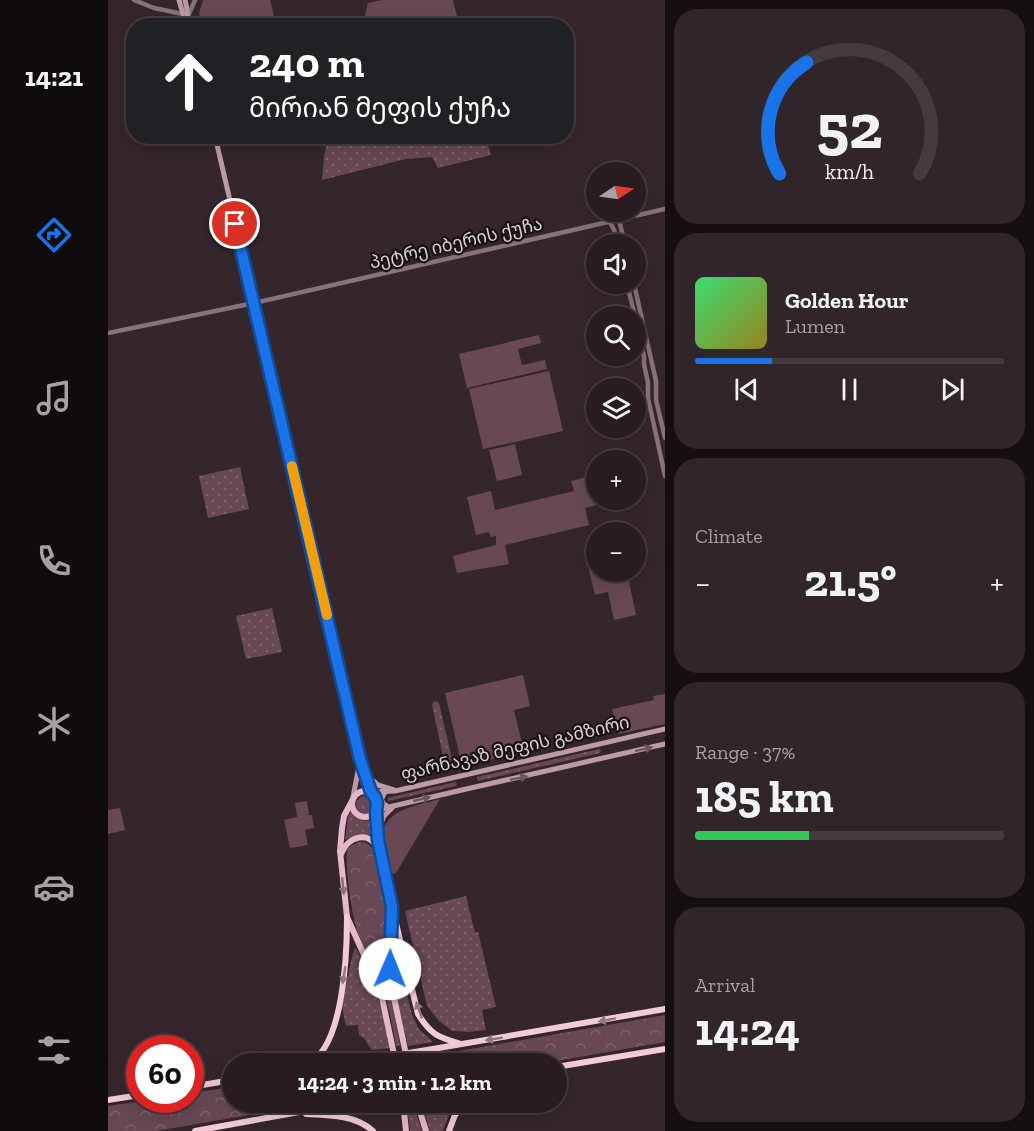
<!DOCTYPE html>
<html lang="en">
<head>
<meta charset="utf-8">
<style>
  :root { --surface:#281c21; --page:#30252a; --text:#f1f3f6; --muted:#a5a1a5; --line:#443a3f; --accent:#1a73e8 }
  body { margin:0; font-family:"Zilla Slab","Noto Sans Georgian",serif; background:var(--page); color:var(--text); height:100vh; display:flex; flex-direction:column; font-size:22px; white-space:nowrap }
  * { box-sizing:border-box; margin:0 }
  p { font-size:20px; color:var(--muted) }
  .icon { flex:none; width:33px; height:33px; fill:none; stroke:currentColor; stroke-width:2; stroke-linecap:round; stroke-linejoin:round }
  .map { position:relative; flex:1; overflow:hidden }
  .side { display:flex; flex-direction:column; gap:9px; padding:9px; background:#160f12; width:369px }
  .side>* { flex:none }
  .banner { position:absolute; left:18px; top:18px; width:448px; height:126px; border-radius:24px; box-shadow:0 6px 24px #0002,0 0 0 2px var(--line); background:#202124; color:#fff; overflow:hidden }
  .needle { width:39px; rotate:77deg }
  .tools { position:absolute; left:478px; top:162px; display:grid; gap:12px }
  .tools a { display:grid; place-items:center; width:60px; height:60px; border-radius:50%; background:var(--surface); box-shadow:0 6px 24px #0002,0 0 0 2px var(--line); font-size:30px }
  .speed { position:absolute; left:18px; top:1035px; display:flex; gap:12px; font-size:30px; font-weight:700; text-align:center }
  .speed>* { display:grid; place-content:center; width:78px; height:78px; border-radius:50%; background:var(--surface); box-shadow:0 6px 24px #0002,0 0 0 2px var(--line); line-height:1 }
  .speed .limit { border:9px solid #d22; background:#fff; color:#111 }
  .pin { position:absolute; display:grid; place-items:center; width:51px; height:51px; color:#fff; margin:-26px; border:3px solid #fff; border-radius:50%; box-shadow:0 2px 6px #0007 }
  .me { position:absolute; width:66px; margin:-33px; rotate:1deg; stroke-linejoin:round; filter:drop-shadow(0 0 4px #0008) }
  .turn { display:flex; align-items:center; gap:21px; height:126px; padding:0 24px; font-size:27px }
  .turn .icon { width:78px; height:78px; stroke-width:2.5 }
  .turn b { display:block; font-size:42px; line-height:51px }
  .big { font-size:45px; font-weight:800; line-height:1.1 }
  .side .tile { flex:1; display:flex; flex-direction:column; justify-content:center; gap:9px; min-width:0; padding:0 21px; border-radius:24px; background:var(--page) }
  .side .dial { align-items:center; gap:0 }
  .dial svg { height:156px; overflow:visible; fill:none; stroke:var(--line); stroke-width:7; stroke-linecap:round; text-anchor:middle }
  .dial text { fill:var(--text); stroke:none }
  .song { display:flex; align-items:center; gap:18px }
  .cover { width:72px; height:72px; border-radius:9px; background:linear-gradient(135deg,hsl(140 70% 55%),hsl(50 70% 35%)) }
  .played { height:6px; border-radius:3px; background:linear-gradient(90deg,var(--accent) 25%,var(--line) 25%) }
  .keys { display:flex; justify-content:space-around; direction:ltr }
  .heat { display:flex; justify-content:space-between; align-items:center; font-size:33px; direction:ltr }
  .charge { height:9px; border-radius:4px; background:linear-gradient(90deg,#34c759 37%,var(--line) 0) }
  .trip { position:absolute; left:114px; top:1053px; width:345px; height:60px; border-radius:30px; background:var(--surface); box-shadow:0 6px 24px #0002,0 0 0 2px var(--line); font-weight:800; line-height:60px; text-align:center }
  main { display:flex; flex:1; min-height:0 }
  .tabs { display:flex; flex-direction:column; width:108px; justify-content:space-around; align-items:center; background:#100b0d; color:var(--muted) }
  .tabs .icon { width:42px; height:42px }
  .tabs .on { color:var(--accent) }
  .tabs b { font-size:27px; color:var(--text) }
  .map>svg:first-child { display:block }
  .grass { fill:url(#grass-dots) }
  .forest { fill:url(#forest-crowns) }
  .park { fill:#684855 }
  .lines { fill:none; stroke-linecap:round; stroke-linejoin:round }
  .tertiary { stroke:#88727b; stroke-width:4.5 }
  .secondary { stroke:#bd9aa8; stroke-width:5 }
  .primary { stroke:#e6b8cb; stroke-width:6 }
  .trunk { stroke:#f2cada; stroke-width:6 }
  .trunk-bridge { stroke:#f2cada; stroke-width:6 }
  .oneway { fill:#6a565e }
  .oneway2 { fill:#896d79 }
  .oneway3 { fill:#907781 }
  .route-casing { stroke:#114b97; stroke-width:15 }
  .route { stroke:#1a73e8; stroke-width:10 }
  .slow { stroke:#f59e0b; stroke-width:10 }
  .labels { text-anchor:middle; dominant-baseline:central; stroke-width:4.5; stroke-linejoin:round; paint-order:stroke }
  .street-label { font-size:18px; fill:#dacfd3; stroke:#181114 }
</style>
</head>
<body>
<main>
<nav class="tabs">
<b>14:21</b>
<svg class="icon on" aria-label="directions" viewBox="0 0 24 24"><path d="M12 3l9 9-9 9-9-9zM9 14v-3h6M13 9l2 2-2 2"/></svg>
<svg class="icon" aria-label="music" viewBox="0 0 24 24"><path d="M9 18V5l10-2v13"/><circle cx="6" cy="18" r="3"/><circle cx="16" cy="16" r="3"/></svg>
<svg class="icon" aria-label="phone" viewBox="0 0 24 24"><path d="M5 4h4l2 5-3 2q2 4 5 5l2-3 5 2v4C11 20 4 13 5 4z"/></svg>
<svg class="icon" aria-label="climate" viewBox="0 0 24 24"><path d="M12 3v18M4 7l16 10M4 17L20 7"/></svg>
<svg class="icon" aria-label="car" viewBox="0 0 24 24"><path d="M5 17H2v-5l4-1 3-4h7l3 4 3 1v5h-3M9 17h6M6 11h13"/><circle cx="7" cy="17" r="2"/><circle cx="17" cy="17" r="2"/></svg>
<svg class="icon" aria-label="filters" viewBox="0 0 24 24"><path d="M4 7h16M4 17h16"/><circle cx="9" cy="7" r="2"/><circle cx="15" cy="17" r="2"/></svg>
</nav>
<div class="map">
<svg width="557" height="1131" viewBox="0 0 557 1131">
  <defs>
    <pattern id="grass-dots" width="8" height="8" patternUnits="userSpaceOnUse" patternTransform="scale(1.5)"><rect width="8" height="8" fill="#684855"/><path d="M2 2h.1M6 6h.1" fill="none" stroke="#7d616d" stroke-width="1.8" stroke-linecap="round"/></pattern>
    <pattern id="forest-crowns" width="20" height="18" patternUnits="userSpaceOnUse" patternTransform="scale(1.5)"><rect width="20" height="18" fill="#684855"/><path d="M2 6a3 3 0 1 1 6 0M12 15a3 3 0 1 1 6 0" fill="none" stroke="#7d616d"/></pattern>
  </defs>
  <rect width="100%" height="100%" fill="#35262c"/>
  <g class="grass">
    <path d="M272 136 273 138 281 136 378 137 383 155 330 168 324 157 298 159 214 180 216 157 220 137Z"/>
    <path d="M132 467 141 509 100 518 91 476Z"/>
    <path d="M164 608 174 652 138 659 128 616Z"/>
    <path d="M329 701 331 703 344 759 343 762 338 763 336 761 324 705 325 702Z"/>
    <path d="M491 749 493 750 492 753 370 781 369 777Z"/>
    <path d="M347 782 349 784 348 786 280 801V798Z"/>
    <circle cx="257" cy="805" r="9"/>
    <path d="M243 811C248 819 254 822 263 820V835H248L237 840 240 817Z"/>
    <path d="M358 896 367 933 370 932 388 1007 374 1010 378 1030 359 1032 344 1031 331 1021 319 1006 297 911Z"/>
    <path d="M286 940 304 1015 311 1029 325 1042 300 1046 288 997 285 973Z"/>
    <path d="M247 947C267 980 275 1011 282 1048L265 1050C258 1046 261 1040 251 1035L250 1025 238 1026 234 1007 243 961Z"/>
    <path d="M299 1103H305L314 1131H302Z"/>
    <path d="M314 1103H349L341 1114 335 1131H322Z"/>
  </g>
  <g class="forest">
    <path d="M251 842C258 842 262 844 266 851L279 906 281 979 292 1045 288 1046C284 1028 282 1009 276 992 269 973 259 955 251 936 244 919 237 868 239 849L244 845Z"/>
    <path d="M557 1015V1042L437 1063 303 1064V1060L328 1055Z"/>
    <path d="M124 1087V1102L211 1103 48 1131H0V1106L42 1100H82L83 1093Z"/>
  </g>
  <g class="park">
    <path d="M95 0H162L167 20 154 24V25H93L91 13Z"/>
    <path d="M274 0H345L351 25H255L260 3Z"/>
    <path d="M431 335 433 343 410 349 414 365 437 360 439 369 359 388 351 354Z"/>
    <path d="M441 371 455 431 375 449 361 389Z"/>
    <path d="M407 444 414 475 389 481 381 450Z"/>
    <path d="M479 477 482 490 489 489V500H496L497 503 477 508 481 525 397 545 401 564 349 573 345 556 388 545V536L383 537 381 532 368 535 359 497 383 491 387 510 466 491 463 481Z"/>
    <path d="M489 546V572H519L528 615 506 620 500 592 487 595 476 549Z"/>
    <path d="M415 675 422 706 406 710 416 752 354 766 337 693Z"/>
    <path d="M557 694V724L510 734 504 709 546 700 545 696Z"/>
    <path d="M332 799 288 873 283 874C281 863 274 844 275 833 278 808 313 805 332 799Z"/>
    <path d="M199 801 201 815H204L206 828 197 830 200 845 182 848 176 820 189 817 187 803Z"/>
    <path d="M12 808 17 830 0 834V810Z"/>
  </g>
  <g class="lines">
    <g class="tertiary">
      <path d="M26 0 46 8 75 14"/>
      <path d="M81 14 87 0"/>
      <path d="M511 220 517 244"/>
      <path d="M502 222 506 230 510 244"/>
      <path d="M519 284 527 316"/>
      <path d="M526 284 548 381V400L557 438"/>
      <path d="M528 322 536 356V364L540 383V398L557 476"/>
      <path d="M0 333 146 303 557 209"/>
    </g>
    <g class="secondary">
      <path d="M71 0 75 14 80 20"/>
      <path d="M77 0C80 10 79 17 81 26"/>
      <path d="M107 136 252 759 263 792"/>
      <path d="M258 774 270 785 286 790"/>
      <path d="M264 792 287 791 557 729"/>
      <path d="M277 792 273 800 276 804 280 807"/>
      <path d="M245 797 252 761"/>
      <path d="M268 812 281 807 354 790 557 744"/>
      <path d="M270 830 276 816 284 808"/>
    </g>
    <g class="primary">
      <circle cx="257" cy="804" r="13"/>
      <path d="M244 801 236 816 234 828 232 851 239 917 273 993 288 1064"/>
      <path d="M268 812 273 856 284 907 282 955 285 993 300 1064"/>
      <path d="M233 854C240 836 261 830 270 849"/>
      <path d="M295 1102 298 1131"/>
      <path d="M309 1102 318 1131"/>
    </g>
    <g class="trunk">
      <path d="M284 907 310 1014C323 1035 330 1037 353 1044"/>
      <path d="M313 1051 557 1009"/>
      <path d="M199 1064C236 1049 239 952 239 917"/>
      <path d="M234 1064 269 1058"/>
      <path d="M448 1067 557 1049"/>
      <path d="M82 1087 124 1080"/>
      <path d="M0 1100 32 1095"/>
      <path d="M198 1114C221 1115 247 1115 265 1131"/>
      <path d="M87 1131 246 1102"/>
      <path d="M341 1131 347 1115 358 1102"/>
    </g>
    <path class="trunk-bridge" d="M269 1058 313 1051"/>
  </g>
  <defs><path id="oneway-solid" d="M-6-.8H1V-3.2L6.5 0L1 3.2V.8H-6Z" transform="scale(1.5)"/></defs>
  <g class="oneway">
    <use href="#oneway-solid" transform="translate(536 749) rotate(-14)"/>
    <use href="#oneway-solid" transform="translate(411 778) rotate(-12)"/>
    <use href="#oneway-solid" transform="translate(314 799) rotate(-13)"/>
  </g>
  <use class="oneway2" href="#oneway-solid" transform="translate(235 886) rotate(84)"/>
  <g class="oneway3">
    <use href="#oneway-solid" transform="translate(236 975) rotate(99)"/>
    <use href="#oneway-solid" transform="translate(311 1010) rotate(-109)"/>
    <use href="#oneway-solid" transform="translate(499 1020) rotate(170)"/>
    <use href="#oneway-solid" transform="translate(386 1039) rotate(171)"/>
  </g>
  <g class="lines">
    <defs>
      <path id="route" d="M127 224 252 759 263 792 267 797 269 803 268 812 270 840 284 907 282 969"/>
    </defs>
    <use href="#route" class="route-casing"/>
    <use href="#route" class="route"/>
    <path class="slow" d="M184 466 219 615"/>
  </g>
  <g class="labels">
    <g class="street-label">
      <text transform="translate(348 243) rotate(-13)">პეტრე იბერის ქუჩა</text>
      <text transform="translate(407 748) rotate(-13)">ფარნავაზ მეფის გამზირი</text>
    </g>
  </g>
</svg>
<div class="tools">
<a><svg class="needle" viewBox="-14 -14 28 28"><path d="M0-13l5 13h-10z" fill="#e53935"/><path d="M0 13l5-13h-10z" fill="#a5a1a5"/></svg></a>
<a><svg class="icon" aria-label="sound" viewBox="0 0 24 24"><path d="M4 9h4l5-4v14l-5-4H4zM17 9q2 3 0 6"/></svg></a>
<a><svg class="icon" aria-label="search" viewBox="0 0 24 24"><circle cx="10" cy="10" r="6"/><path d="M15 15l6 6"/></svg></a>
<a><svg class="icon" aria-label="layers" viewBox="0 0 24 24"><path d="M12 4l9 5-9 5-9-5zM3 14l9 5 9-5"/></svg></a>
<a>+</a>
<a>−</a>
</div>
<div class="speed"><div class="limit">60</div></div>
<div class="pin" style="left:127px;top:224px;background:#d93025"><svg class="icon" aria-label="arrive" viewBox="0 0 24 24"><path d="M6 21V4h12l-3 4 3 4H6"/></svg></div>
<svg class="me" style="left:282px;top:969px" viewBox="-20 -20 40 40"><circle r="19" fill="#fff"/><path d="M0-13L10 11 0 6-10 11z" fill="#1a73e8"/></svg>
<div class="trip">14:24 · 3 min · 1.2 km</div>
<div class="banner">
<div class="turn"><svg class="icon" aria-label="ahead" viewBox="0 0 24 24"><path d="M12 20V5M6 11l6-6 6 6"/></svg><div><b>240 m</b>მირიან მეფის ქუჩა</div></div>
</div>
</div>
<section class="side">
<div class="tile dial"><svg viewBox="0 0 100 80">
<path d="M14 69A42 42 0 1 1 86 69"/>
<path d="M14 69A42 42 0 0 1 28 12" stroke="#1a73e8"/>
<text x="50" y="56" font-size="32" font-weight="700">52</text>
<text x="50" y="72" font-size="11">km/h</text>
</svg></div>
<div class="tile">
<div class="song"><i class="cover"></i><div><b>Golden Hour</b><p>Lumen</p></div></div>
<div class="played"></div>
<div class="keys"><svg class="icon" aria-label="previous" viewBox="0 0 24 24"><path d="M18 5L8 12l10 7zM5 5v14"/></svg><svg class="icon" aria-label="pause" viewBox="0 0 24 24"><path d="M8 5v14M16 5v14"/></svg><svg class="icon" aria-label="next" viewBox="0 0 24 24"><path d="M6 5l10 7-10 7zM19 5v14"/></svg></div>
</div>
<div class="tile"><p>Climate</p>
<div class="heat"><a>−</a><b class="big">21.5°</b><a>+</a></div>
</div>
<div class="tile"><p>Range · 37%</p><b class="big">185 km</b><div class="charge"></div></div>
<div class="tile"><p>Arrival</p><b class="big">14:24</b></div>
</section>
</main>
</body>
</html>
